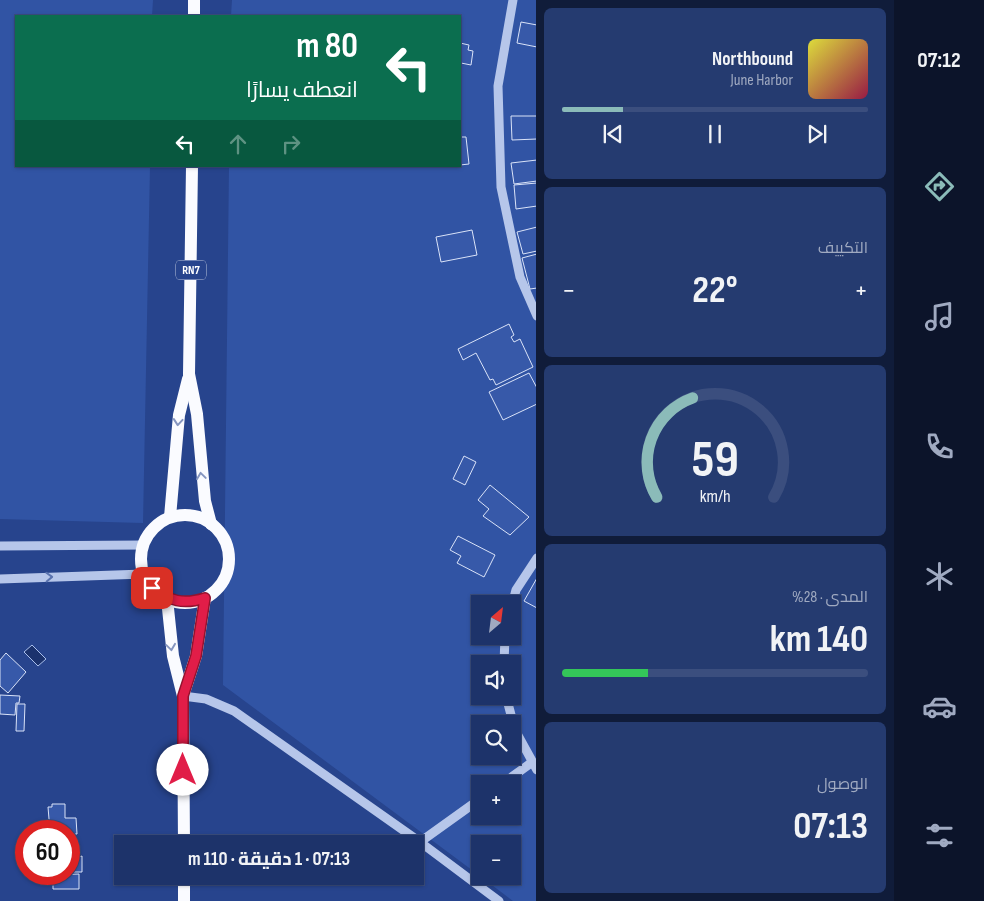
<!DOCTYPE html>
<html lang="ar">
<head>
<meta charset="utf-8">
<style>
  :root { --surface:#1d336a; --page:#253b70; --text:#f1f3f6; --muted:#a0aac1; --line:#3b4e7e; --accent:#8bbbb9 }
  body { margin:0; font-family:"Sofia Sans Condensed",Cairo,sans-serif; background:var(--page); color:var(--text); direction:rtl; height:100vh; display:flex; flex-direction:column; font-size:19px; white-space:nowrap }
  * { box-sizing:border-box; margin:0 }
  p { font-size:16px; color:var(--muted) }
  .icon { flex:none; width:28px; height:28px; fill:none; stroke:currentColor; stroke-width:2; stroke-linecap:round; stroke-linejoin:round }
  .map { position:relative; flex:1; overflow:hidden; direction:ltr }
  .panel { display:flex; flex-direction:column; gap:8px; padding:8px; background:#101c3a; width:358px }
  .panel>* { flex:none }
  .banner { position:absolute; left:15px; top:15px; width:446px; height:152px; border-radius:0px; box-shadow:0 1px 4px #0004,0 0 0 1px var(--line); direction:rtl; background:#0b6e4f; color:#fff; overflow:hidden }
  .needle { width:32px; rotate:28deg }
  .controls { position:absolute; left:471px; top:595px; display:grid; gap:10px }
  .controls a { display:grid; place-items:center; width:50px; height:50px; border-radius:0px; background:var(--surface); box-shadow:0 1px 4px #0004,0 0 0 1px var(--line); font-size:25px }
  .speed { position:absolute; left:15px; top:820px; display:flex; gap:10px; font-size:25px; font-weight:700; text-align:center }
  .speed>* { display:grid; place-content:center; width:65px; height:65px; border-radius:50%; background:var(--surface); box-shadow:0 1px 4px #0004,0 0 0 1px var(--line); line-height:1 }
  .speed .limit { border:8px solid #d22; background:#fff; color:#111 }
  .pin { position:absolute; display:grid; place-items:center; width:42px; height:42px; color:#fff; margin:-21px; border-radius:10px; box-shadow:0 2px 8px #0006 }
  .me { position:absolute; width:55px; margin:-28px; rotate:0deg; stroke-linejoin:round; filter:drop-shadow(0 0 4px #0008) }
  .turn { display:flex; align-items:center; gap:18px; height:105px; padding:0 20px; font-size:22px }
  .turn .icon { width:65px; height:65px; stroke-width:2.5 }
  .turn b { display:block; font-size:35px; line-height:42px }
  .lanes { display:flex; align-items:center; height:48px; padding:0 20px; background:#0003; justify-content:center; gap:25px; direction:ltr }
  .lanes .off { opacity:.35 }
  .big { font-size:38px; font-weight:700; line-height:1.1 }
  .panel .widget { flex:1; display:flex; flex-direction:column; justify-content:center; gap:8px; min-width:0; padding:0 18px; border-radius:8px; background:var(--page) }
  .panel .dial { align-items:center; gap:0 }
  .dial svg { height:130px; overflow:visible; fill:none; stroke:var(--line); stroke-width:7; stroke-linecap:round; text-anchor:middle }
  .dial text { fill:var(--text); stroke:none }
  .song { display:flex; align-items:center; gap:15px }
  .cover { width:60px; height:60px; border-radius:8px; background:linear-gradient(135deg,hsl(60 70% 55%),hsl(340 70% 35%)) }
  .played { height:5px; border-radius:2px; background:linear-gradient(90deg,var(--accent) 20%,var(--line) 20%) }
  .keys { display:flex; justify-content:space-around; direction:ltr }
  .heat { display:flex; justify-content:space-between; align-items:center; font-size:28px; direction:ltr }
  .charge { height:8px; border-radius:4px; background:linear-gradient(90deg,#34c759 28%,var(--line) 0) }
  .trip { position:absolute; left:114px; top:835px; width:310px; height:50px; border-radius:0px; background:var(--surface); box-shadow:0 1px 4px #0004,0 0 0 1px var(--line); font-weight:700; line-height:50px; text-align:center; direction:rtl }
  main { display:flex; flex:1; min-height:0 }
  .tabs { display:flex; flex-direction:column; width:90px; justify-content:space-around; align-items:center; background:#0c142a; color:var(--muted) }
  .tabs .icon { width:35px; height:35px }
  .tabs .on { color:var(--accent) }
  .tabs b { font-size:22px; color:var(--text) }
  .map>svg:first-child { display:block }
  .green { fill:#3154a4; fill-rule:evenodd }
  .water { fill:#1b326d; stroke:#aabfeb }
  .building { fill:#3759a9; stroke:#dae3f8 }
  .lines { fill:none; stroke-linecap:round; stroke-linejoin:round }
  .minor { stroke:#b6c6ea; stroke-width:9 }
  .major { stroke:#fafbff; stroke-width:12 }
  .oneway { stroke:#8696c0 }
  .oneway2 { stroke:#5972ae }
  .route-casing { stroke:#92132f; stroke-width:12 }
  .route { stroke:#e11d48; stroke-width:9 }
  .labels { text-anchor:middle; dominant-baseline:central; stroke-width:5; stroke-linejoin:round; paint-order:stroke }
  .shield { fill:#27448d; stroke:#bec7dd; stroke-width:1 }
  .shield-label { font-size:12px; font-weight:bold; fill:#fff }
</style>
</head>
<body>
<main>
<nav class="tabs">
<b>07:12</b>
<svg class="icon on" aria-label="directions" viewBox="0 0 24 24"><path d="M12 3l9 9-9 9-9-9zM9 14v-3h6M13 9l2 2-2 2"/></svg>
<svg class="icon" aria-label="music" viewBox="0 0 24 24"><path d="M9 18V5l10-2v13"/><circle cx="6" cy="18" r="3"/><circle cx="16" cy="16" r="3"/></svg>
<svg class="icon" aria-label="phone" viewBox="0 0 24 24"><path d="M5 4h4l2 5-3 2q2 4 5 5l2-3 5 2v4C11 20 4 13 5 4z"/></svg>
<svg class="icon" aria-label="climate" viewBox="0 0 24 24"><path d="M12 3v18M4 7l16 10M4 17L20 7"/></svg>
<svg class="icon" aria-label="car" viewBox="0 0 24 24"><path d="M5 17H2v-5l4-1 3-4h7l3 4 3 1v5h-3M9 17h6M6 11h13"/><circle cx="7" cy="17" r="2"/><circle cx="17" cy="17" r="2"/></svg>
<svg class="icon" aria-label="filters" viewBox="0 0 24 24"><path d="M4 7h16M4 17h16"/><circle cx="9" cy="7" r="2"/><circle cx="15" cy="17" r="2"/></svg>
</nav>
<section class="panel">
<div class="widget">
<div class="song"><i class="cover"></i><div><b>Northbound</b><p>June Harbor</p></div></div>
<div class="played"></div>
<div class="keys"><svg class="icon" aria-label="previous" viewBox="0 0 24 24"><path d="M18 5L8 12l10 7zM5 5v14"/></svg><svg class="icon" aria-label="pause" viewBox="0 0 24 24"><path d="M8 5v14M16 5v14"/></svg><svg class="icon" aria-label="next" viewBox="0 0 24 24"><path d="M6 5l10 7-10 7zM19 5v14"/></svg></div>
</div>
<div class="widget"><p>التكييف</p>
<div class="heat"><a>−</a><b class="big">22°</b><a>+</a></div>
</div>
<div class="widget dial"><svg viewBox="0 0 100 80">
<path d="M14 69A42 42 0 1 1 86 69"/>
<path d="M14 69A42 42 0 0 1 36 8" stroke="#8bbbb9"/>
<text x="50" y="56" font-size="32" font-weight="700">59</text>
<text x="50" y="72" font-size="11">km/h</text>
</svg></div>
<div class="widget"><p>المدى · 28%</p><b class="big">140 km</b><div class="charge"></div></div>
<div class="widget"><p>الوصول</p><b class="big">07:13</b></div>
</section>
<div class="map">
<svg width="537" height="901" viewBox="0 0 537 901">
  <rect width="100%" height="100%" fill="#27448d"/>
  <g class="green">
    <path d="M0 0H153L152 16H16V166H150L143 523 0 519Z"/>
    <path d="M232 0H536V901H513L480 876H512V844H480V876L223 685 229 166H460V16H231ZM480 604H512V636H480ZM480 664H512V696H480ZM480 724H512V756H480ZM480 784H512V816H480Z"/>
  </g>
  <path class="water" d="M32 645 46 659 38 666 24 652Z"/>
  <g class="building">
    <path d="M521 22 537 25V47L517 43Z"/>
    <path d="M460 43 469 45 468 50 473 51 471 65 461 63 460 66Z"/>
    <path d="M511 116H537V139L512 140Z"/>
    <path d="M460 137H466L469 164 460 165Z"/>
    <path d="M537 160V181L514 184 511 163Z"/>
    <path d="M537 183V206L516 209 514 185Z"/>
    <path d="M537 227V251L523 254 517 232Z"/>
    <path d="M472 230 477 255 441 262 436 237Z"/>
    <path d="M537 254V288L530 289 522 258Z"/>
    <path d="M509 324 514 335 511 337 514 342 520 339 533 367 496 385 493 379 490 380 476 353 463 360 458 349Z"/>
    <path d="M529 373 537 388V404L503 420 489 392Z"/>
    <path d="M464 456 476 462 465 485 453 479Z"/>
    <path d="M490 485 529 517 510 535 483 516 489 509 478 500Z"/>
    <path d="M458 536 495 555 484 577 457 563 461 556 450 550Z"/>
    <path d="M537 578V608L524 601Z"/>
    <path d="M6 653 26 672 8 693 0 686V660Z"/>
    <path d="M0 695 20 696 19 703H16L15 715 0 714Z"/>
    <path d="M17 704H25L24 731H16Z"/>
    <path d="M52 804H65V818H76L77 834H69V831H50L48 807H52Z"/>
    <path d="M69 846H79V857L82 856V872H69Z"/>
    <path d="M79 874V889H53V875Z"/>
  </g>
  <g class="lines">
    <g class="minor">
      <path d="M513 0 498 86 501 187 520 277 537 316"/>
      <path d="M0 546 143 545"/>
      <path d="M0 579 144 574"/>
      <path d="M512 605 516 590 537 558"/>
      <path d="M504 664 505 636"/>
      <path d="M183 696 206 699 234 711 420 842 499 901"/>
      <path d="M506 696 515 730 537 770"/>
      <path d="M502 784 531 763"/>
      <path d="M420 842 480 799"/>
    </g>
    <g class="major">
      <path d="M194 16V0"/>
      <path d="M192 166 189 374 197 414 205 501 211 524"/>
      <circle cx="185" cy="559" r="44"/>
      <path d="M170 517 179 415 188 379"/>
      <path d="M167 599 173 656 183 696 184 844"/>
      <path d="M183 696 196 656 205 598"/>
      <path d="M184 876V901"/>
    </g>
  </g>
  <defs><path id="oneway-chevron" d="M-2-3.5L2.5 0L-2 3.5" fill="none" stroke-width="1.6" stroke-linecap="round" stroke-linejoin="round" transform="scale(1.25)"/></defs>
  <g class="oneway">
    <use href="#oneway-chevron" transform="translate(178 422) rotate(95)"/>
    <use href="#oneway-chevron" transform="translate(201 476) rotate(-98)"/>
    <use href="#oneway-chevron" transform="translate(171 647) rotate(82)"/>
  </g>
  <use class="oneway2" href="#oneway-chevron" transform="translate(49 577) rotate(-2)"/>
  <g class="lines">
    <defs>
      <path id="route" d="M152 588C170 601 183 605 205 598L196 656 183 696V770"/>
    </defs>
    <use href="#route" class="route-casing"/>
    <use href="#route" class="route"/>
  </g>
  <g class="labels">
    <rect class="shield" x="176" y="260.5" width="30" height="19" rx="4"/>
    <g class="shield-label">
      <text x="191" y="270">RN7</text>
    </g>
  </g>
</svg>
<div class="controls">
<a><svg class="needle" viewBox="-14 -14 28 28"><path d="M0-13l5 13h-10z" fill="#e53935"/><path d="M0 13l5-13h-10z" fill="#a0aac1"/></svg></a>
<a><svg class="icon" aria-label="sound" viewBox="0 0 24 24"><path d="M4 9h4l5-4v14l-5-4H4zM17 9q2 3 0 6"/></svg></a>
<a><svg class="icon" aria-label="search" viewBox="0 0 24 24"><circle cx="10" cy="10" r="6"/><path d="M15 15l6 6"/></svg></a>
<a>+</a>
<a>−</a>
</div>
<div class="speed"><div class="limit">60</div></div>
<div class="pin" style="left:152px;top:588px;background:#d93025"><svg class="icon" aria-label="arrive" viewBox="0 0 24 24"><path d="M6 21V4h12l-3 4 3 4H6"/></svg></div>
<svg class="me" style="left:183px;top:770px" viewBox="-20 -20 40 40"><circle r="19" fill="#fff"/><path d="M0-13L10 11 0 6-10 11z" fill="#e11d48"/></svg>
<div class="trip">07:13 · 1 دقيقة · 110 m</div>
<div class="banner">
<div class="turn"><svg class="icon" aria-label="left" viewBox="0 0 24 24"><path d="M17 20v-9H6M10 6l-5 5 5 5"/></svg><div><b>80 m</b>انعطف يسارًا</div></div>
<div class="lanes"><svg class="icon" aria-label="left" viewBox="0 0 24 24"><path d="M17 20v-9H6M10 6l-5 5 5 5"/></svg><svg class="icon off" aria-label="ahead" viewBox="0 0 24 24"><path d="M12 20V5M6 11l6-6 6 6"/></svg><svg class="icon off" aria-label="right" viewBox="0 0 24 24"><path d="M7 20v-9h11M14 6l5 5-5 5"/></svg></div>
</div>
</div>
</main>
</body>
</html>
